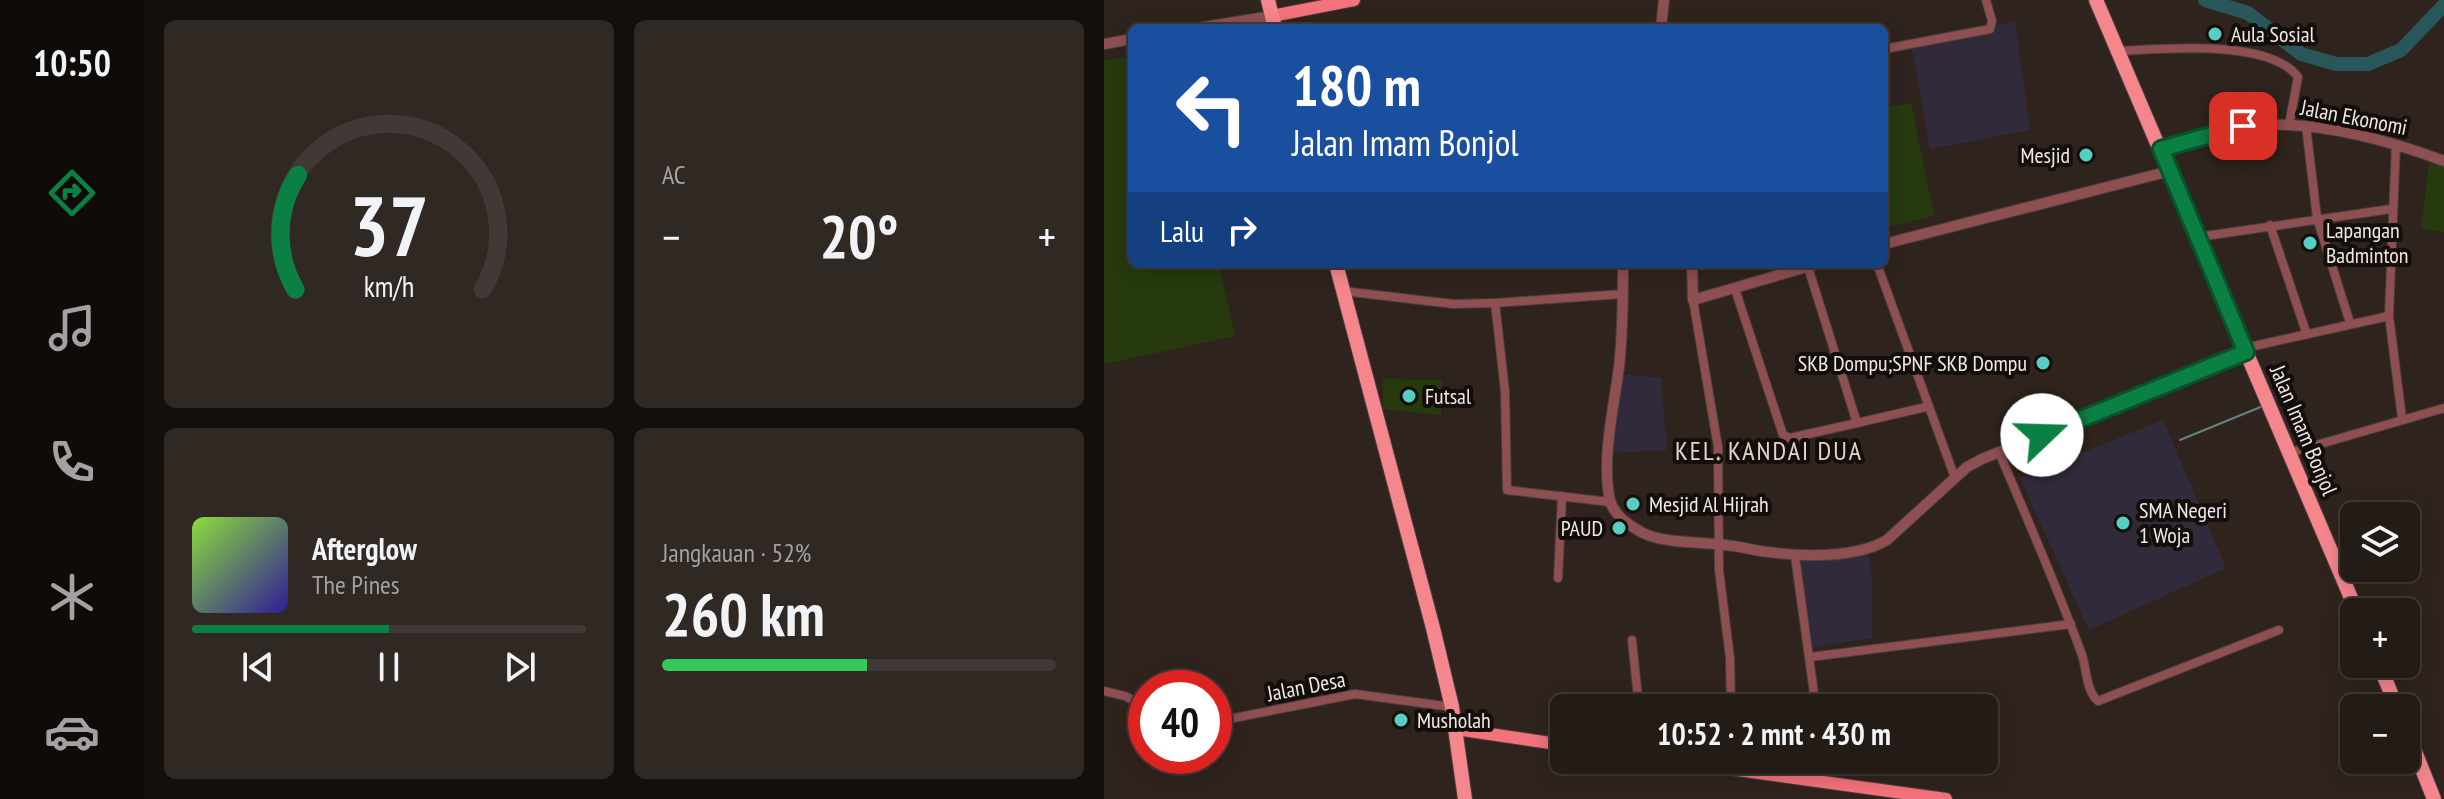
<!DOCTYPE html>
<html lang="id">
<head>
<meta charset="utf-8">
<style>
  :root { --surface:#231b16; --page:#2f2823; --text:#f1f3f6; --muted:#a3a1a1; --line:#403935; --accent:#0b8043 }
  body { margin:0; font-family:"PT Sans Narrow",sans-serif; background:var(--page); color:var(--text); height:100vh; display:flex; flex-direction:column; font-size:30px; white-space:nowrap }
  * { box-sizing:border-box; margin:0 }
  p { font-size:26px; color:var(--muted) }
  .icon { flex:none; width:44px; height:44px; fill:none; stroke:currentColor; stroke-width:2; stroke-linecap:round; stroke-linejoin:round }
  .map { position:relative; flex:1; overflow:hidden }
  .panel { display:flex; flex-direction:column; gap:20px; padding:20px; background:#130f0c; width:960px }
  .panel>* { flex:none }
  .guide { position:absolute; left:24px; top:24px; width:760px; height:244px; border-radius:12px; box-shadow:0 4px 20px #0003,0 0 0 2px var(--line); background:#1a4fa0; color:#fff; overflow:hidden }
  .fabs { position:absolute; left:1236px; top:502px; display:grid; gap:16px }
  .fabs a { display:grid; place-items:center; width:80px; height:80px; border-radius:12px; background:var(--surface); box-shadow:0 4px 20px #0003,0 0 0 2px var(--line); font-size:40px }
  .speed { position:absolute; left:24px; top:670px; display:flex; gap:16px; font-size:40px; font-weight:700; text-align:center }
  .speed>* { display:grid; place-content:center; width:104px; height:104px; border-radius:50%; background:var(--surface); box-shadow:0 4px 20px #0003,0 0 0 2px var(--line); line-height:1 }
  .speed .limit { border:12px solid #d22; background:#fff; color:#111 }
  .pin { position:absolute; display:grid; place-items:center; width:68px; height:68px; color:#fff; margin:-34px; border-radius:16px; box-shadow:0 4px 12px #0006 }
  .me { position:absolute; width:88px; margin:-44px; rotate:69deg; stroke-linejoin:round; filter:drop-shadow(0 0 6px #0008) }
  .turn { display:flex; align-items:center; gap:28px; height:168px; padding:0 32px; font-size:36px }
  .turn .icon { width:104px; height:104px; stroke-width:2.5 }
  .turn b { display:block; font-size:56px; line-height:68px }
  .then { display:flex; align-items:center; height:76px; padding:0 32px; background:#0003; gap:16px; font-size:30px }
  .big { font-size:60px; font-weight:700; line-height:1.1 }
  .panel .tile { flex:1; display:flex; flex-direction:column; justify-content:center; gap:12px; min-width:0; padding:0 28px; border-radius:12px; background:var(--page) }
  .panel .dial { align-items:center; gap:0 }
  .dial svg { height:208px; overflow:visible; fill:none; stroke:var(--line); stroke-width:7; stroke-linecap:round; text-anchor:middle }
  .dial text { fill:var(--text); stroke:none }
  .song { display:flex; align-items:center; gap:24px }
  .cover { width:96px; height:96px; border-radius:12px; background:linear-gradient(135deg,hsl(90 70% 55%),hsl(250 70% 35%)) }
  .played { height:8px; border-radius:4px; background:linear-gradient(90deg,var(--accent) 50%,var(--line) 50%) }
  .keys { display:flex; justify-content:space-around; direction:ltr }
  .heat { display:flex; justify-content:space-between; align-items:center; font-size:44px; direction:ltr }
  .charge { height:12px; border-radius:6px; background:linear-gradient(90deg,#34c759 52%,var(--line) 0) }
  .panel .tiles { flex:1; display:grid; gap:20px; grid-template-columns:repeat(2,1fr) }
  .trip { position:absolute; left:446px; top:694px; width:448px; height:80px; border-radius:12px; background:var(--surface); box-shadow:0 4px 20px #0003,0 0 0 2px var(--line); font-weight:700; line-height:80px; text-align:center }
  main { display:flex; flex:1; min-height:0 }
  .tabs { display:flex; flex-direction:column; width:144px; justify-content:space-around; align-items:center; background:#0e0b09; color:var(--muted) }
  .tabs .icon { width:56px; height:56px }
  .tabs .current { color:var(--accent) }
  .tabs b { font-size:36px; color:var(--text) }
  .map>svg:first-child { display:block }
  .education { fill:#312a3b }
  .green { fill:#263a0e }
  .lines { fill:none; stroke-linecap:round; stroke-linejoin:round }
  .stream { stroke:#648283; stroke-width:2 }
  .river { stroke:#28575a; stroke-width:14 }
  .minor-casing { stroke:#4a3f39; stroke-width:10 }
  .tertiary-casing { stroke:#4a3f39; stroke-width:12 }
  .primary-casing { stroke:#4a3f39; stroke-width:14 }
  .trunk-casing { stroke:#4a3f39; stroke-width:16 }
  .minor { stroke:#8e4f53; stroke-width:8 }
  .tertiary { stroke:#8e4f53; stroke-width:10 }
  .primary { stroke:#f4727d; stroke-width:12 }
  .trunk { stroke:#f6868e; stroke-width:14 }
  .route-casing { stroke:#07532c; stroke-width:20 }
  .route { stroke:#0b8043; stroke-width:14 }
  .poi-dot { fill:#57cec2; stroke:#130e0b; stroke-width:3 }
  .labels { text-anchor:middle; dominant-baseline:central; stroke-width:8; stroke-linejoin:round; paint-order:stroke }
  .poi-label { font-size:22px; fill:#f0e8e3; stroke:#130e0b; text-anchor:start }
  .street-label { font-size:22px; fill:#f0e8e3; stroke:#130e0b }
  .quarter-label { font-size:26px; letter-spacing:2px; fill:#e3d3ca; stroke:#130e0b }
</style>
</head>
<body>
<main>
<nav class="tabs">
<b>10:50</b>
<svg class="icon current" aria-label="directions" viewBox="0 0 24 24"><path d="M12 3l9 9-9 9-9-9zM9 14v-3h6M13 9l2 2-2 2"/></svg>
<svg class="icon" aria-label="music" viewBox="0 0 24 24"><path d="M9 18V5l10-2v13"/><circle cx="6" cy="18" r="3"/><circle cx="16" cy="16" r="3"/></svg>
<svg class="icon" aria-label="phone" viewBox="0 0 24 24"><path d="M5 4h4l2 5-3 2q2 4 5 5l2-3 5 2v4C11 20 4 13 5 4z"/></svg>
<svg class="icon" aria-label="climate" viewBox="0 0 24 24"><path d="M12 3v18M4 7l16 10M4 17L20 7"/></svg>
<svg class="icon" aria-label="car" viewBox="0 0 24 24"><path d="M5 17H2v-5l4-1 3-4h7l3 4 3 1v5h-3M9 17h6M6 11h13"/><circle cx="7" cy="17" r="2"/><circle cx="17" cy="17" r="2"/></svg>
</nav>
<section class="panel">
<div class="tiles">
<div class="tile dial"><svg viewBox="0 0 100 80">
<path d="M14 69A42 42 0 1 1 86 69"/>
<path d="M14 69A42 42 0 0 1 15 25" stroke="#0b8043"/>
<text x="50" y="56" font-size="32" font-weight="700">37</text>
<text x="50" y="72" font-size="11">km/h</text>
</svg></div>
<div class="tile"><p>AC</p>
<div class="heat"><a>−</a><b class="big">20°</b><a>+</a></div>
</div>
<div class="tile">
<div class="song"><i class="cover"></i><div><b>Afterglow</b><p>The Pines</p></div></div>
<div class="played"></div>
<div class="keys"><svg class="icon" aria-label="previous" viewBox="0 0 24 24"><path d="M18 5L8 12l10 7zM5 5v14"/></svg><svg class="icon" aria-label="pause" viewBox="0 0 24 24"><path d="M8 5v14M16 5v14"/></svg><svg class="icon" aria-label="next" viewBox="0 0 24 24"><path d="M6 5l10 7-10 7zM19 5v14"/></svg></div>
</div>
<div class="tile"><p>Jangkauan · 52%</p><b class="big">260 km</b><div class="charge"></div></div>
</div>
</section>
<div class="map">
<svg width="1340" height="799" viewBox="0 0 1340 799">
  <rect width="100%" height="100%" fill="#2f241d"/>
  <g class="education">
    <path d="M911 21 926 130 826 149 807 43Z"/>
    <path d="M517 374 557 378 563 450 508 453Z"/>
    <path d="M1059 420 1122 568 985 630 916 478Z"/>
    <path d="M764 552 768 577V638L709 647 695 559Z"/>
  </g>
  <g class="green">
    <path d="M28 55V264H115L131 336 0 364V61Z"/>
    <path d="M807 103 830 216 780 228V108Z"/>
    <path d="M1325 163 1340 166V232L1317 229Z"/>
    <path d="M279 379 338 380 337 415 279 409Z"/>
  </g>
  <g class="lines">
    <path class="stream" d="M1076 440 1159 406"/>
    <path class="river" d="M1101 0 1144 13 1197 54 1232 64H1264L1297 50 1340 5"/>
    <defs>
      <g id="minor">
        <path d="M780 49 886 29 888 21 882 0"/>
        <path d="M1014 51C1058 49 1165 38 1194 77L1185 125"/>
        <path d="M1202 126 1213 218 1246 323"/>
        <path d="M1292 144 1285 316 1298 418"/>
        <path d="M1166 225 1202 332"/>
        <path d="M1094 237 1287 209"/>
        <path d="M703 264 753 423 822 407"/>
        <path d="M773 264 851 478"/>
        <path d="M631 289 679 435 686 438 753 423"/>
        <path d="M239 291 349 304 391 303 401 391 403 490 506 502"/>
        <path d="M589 300 614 447 615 570 626 658 627 708"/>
        <path d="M391 303 519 294"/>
        <path d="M1141 348 1285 316"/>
        <path d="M895 452C923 519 953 586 978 655 983 670 982 691 994 701L1175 630"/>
        <path d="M1185 453 1340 408"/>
        <path d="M691 556 712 708"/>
        <path d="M454 578 458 496"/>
        <path d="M528 640 535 708"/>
        <path d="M706 657 967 624"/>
        <path d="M0 691 21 696 42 707"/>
        <path d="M110 722 251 694 348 707"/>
        <path d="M713 760 714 781"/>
      </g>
      <g id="tertiary">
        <path d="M94 28 168 16"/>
        <path d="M557 28 560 0"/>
        <path d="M0 44 28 39"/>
        <path d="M1057 149C1084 141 1113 129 1141 126 1207 119 1278 138 1340 161"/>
        <path d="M780 244 1066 171"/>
        <path d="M519 264C519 299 519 333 515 367 510 407 497 460 506 500 509 515 526 526 539 533 563 545 607 541 635 547 676 556 746 562 783 540L863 467 878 459 1142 352"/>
        <path d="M588 264 589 300 713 264"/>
      </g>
      <g id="primary">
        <path d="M168 16 250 0"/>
        <path d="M352 729 460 745"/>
        <path d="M561 760 842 799"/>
      </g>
      <g id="trunk">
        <path d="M164 0 171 28"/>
        <path d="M992 0 1253 612"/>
        <path d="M232 264 329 628 348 707 361 799"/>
        <path d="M1275 664 1293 708"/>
        <path d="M1302 729 1330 799"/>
      </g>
    </defs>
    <use href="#minor" class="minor-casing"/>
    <use href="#tertiary" class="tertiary-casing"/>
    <use href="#primary" class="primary-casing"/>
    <use href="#trunk" class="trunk-casing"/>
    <use href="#minor" class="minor"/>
    <use href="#tertiary" class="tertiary"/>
    <use href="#primary" class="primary"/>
    <use href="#trunk" class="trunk"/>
  </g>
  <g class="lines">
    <defs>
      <path id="route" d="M938 435 1142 352 1057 149 1139 126"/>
    </defs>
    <use href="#route" class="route-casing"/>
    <use href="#route" class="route"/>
  </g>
  <g class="poi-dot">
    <circle cx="1111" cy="34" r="8"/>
    <circle cx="982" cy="155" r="8"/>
    <circle cx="1206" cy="243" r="8"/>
    <circle cx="939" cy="363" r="8"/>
    <circle cx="305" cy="396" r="8"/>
    <circle cx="529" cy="504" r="8"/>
    <circle cx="1019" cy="523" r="8"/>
    <circle cx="515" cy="528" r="8"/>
    <circle cx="297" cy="720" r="8"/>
  </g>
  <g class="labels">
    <g class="poi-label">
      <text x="1127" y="34">Aula Sosial</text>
      <text x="966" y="155" text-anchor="end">Mesjid</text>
      <text x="1222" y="230">Lapangan<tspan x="1222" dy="25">Badminton</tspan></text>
      <text x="923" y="363" text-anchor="end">SKB Dompu;SPNF SKB Dompu</text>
      <text x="321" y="396">Futsal</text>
      <text x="545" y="504">Mesjid Al Hijrah</text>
      <text x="1035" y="510">SMA Negeri<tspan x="1035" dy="25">1 Woja</tspan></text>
      <text x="499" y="528" text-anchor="end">PAUD</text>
      <text x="313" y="720">Musholah</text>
    </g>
    <g class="street-label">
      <text transform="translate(1250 117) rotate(11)">Jalan Ekonomi</text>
      <text transform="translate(1200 430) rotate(67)">Jalan Imam Bonjol</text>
      <text transform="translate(202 686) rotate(-11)">Jalan Desa</text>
    </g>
    <g class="quarter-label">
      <text x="665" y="450">KEL. KANDAI DUA</text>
    </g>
  </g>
</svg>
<div class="fabs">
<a><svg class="icon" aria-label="layers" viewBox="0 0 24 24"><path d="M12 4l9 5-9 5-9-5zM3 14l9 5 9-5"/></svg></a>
<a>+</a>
<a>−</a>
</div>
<div class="speed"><div class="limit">40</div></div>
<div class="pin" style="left:1139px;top:126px;background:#d93025"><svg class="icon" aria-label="arrive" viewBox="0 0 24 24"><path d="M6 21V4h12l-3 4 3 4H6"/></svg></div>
<svg class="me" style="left:938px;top:435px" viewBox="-20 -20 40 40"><circle r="19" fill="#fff"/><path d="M0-13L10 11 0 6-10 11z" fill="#0b8043"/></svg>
<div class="trip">10:52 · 2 mnt · 430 m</div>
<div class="guide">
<div class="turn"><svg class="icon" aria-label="left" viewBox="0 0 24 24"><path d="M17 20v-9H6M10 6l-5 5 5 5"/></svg><div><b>180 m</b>Jalan Imam Bonjol</div></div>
<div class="then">Lalu<svg class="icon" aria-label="right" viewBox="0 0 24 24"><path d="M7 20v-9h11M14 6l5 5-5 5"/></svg></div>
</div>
</div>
</main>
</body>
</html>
